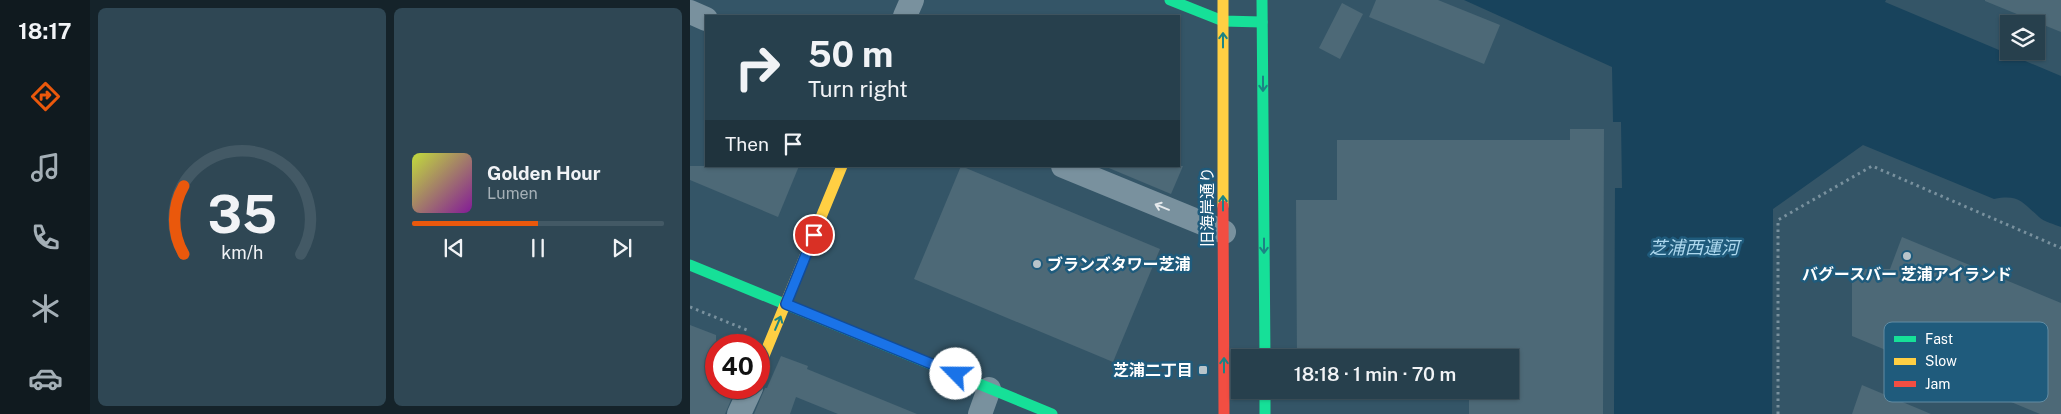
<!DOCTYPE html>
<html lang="en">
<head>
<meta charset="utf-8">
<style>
  :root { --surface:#27404d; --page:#2f4754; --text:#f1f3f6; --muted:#a4afb6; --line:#435965; --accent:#ea580c }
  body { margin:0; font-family:"Public Sans","Noto Sans JP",sans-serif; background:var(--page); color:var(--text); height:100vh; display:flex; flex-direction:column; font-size:19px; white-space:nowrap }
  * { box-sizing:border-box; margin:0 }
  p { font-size:16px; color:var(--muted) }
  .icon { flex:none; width:28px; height:28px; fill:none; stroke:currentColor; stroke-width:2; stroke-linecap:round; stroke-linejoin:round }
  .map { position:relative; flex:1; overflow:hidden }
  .details { display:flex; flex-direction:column; gap:8px; padding:8px; background:#15232a; width:600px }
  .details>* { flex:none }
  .hud { position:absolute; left:15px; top:15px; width:475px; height:152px; border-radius:0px; box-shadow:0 1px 4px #0004,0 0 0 1px var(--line); background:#27404d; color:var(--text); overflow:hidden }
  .tools { position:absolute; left:1310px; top:15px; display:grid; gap:10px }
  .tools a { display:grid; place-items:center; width:45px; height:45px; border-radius:0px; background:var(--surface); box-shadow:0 1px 4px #0004,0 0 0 1px var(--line); font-size:25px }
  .speed { position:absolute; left:15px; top:334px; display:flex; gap:10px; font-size:25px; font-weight:700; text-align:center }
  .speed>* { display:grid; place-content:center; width:65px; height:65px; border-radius:50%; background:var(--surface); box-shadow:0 1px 4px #0004,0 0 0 1px var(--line); line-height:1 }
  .speed .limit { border:8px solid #d22; background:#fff; color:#111 }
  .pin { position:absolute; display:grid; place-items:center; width:42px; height:42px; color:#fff; margin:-21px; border:2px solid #fff; border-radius:50%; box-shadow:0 1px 5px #0007 }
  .me { position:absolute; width:55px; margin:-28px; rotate:293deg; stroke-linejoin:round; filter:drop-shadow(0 0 4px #0008) }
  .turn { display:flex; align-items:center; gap:18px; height:105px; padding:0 20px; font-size:22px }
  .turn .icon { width:65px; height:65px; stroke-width:2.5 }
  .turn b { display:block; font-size:35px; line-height:42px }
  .then { display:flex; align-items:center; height:48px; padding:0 20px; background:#0003; gap:10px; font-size:19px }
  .details .widget { flex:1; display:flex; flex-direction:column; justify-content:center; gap:8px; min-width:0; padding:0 18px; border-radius:8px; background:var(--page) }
  .details .dial { align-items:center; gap:0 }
  .dial svg { height:130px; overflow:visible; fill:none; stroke:var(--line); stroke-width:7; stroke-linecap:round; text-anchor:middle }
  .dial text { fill:var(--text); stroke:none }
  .song { display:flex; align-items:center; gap:15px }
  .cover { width:60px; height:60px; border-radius:8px; background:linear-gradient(135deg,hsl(70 70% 55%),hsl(290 70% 35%)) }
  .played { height:5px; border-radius:2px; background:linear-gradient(90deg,var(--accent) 50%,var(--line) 50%) }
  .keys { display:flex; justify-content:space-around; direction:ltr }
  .details .tiles { flex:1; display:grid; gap:8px; grid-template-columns:repeat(2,1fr) }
  .trip { position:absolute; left:541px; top:349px; width:288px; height:50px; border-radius:0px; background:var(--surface); box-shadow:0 1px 4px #0004,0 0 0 1px var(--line); font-weight:600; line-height:50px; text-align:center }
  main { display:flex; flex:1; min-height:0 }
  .tabs { display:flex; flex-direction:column; width:90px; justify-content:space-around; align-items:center; background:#101a1f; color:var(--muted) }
  .tabs .icon { width:35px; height:35px }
  .tabs .active { color:var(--accent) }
  .tabs b { font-size:22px; color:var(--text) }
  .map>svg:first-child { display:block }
  .water { fill:#18435c }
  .building { fill:#4d6977 }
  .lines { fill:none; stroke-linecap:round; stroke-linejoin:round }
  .path { stroke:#79919e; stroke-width:3; stroke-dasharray:2.5 4; stroke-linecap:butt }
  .street { stroke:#79919e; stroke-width:24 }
  .fast { stroke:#16e098; stroke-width:11 }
  .slow { stroke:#ffcf43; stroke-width:11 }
  .jam { stroke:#f24e42; stroke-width:11 }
  .oneway { stroke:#1c8384 }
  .oneway2 { stroke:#e4e9ec }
  .route-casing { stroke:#114b97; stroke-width:12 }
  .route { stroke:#1a73e8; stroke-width:9 }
  .poi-dot { fill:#b8c4ca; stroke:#1f5b7c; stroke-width:2 }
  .labels { text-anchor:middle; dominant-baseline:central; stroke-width:5; stroke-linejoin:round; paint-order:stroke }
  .street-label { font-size:16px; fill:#fff; stroke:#1f5b7c }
  .poi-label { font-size:16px; font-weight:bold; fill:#fff; stroke:#1f5b7c; text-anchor:start }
  .water-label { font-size:18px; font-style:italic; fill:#add8ee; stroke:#1f5b7c }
  .key { fill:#1f5b7c; stroke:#628ca3; stroke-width:1 }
  .key-label { font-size:14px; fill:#fff }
</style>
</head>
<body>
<main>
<nav class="tabs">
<b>18:17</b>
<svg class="icon active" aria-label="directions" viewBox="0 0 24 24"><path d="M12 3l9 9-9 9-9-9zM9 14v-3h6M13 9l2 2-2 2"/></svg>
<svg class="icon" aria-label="music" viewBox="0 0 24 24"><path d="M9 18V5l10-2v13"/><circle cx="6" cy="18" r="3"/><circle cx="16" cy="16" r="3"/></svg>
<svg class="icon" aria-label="phone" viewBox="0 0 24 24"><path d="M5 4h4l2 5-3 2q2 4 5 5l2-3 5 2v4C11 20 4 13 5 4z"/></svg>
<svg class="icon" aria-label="climate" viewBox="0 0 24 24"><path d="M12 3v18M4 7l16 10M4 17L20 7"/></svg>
<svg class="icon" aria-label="car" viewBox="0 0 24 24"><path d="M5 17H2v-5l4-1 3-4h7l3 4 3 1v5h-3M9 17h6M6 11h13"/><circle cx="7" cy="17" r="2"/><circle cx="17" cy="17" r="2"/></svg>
</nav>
<section class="details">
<div class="tiles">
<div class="widget dial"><svg viewBox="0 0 100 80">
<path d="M14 69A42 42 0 1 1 86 69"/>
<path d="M14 69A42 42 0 0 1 14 27" stroke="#ea580c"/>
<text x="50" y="56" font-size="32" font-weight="700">35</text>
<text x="50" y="72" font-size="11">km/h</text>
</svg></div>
<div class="widget">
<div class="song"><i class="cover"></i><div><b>Golden Hour</b><p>Lumen</p></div></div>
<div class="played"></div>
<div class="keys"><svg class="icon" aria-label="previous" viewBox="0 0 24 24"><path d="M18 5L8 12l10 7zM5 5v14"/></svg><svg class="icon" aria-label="pause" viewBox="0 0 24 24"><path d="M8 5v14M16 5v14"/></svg><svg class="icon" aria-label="next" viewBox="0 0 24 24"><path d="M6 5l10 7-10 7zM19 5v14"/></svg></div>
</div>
</div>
</section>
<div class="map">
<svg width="1371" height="414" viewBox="0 0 1371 414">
  <rect width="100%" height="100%" fill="#345567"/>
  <path class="water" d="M774 0H1196L1195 2 1371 76V227C1364 224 1354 222 1349 217 1332 202 1329 194 1304 199L1173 145 1083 209 1082 414H924L925 188H932L931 122H923L922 67Z"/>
  <g class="building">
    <path d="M686 0H748L810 25 794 64 679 17Z"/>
    <path d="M1295 0H1371V32L1295 1Z"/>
    <path d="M652 3 673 14 650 59 629 48Z"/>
    <path d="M880 129H914L913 414H779V390H820V358H607L606 200H647V140H880Z"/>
    <path d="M0 166H109L88 217 0 180Z"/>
    <path d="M271 166 470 249 423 362 224 279Z"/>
    <path d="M414 166H493L481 194Z"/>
    <path d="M1212 237 1371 303V414H1350L1162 336V269H1200Z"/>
    <path d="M0 325 26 335V388H46L35 414H0Z"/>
    <path d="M91 356 118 366 117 369 227 414H148L106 397 100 414H64L75 388H77Z"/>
    <path d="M1172 385 1241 414H1162Z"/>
  </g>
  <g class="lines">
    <g class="path">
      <path d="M0 307 57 330"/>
      <path d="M1088 414V220L1182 166 1371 248"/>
    </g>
    <g class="street">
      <path d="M0 12 16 19"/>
      <path d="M215 16 222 0"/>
      <path d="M373 166 534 232"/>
      <path d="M49 414 61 388"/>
      <path d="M290 414 299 389"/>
    </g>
    <g class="fast">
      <path d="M480 0 533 21 572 22"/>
      <path d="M572 0 575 358"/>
      <path d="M0 265 362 414"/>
      <path d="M575 390V414"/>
    </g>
    <g class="slow">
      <path d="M533 0V206"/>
      <path d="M69 368 152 166"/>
    </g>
    <path class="jam" d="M533 206 534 414"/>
  </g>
  <defs><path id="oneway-shaft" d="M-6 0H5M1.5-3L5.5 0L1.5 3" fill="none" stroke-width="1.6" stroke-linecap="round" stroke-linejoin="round" transform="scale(1.25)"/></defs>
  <g class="oneway">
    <use href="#oneway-shaft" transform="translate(533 40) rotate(-90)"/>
    <use href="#oneway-shaft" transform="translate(573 84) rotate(90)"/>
    <use href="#oneway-shaft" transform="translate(533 203) rotate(-90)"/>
    <use href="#oneway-shaft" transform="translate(574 246) rotate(90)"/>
    <use href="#oneway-shaft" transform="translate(88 323) rotate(-67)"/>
    <use href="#oneway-shaft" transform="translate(534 365) rotate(-90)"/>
  </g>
  <use class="oneway2" href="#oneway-shaft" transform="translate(472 207) rotate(-158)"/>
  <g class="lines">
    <defs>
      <path id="route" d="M124 235 96 304 266 374"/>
    </defs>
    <use href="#route" class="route-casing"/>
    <use href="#route" class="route"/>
  </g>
  <g class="poi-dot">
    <circle cx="1217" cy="256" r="5"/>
    <circle cx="347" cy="264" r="5"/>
    <rect x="508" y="365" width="10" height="10" rx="2.5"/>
  </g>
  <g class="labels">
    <g class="street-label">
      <text transform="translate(517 207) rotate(-90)">旧海岸通り</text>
    </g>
    <g class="poi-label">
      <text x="357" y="264">ブランズタワー芝浦</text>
      <text x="1217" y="274" text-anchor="middle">バグースバー 芝浦アイランド</text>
      <text x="503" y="370" text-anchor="end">芝浦二丁目</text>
    </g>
    <g class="water-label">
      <text x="1004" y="247">芝浦西運河</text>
    </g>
  </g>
  <rect x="1194" y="322" width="164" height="80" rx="8" class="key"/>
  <rect x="1204" y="336" width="22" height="6" fill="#16e098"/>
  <rect x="1204" y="358" width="22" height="7" fill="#ffcf43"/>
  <rect x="1204" y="381" width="22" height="6" fill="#f24e42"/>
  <g class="key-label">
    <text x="1235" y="344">Fast</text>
    <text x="1235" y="366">Slow</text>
    <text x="1235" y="389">Jam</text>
  </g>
</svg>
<div class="tools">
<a><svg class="icon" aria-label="layers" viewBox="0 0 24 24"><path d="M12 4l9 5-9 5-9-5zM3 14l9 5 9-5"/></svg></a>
</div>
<div class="speed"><div class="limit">40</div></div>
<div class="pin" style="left:124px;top:235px;background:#d93025"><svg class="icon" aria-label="arrive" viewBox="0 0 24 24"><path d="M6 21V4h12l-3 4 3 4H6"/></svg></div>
<svg class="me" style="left:266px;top:374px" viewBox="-20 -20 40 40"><circle r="19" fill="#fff"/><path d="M0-13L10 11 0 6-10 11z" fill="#1a73e8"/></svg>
<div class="trip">18:18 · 1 min · 70 m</div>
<div class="hud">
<div class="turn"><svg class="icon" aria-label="right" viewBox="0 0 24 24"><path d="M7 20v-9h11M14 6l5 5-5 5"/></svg><div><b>50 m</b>Turn right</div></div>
<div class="then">Then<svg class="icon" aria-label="arrive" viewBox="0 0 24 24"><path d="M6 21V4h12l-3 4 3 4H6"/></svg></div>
</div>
</div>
</main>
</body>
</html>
